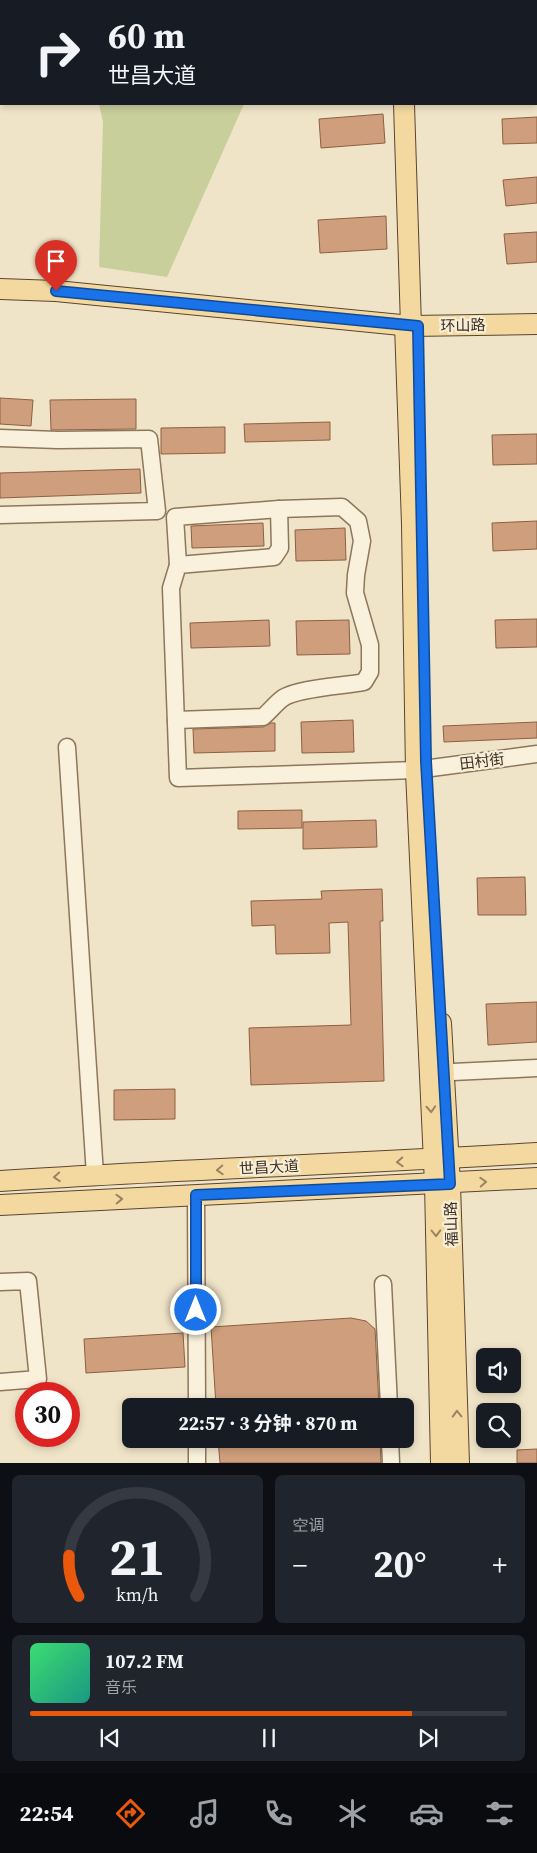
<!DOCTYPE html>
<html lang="zh">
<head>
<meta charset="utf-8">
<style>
  :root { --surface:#171b24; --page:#20242c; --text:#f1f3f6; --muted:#9ea1a6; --line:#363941; --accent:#ea580c }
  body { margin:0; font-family:"Source Serif 4","Noto Sans SC",serif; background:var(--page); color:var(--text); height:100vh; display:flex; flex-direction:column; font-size:19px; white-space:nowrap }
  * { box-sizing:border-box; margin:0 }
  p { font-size:16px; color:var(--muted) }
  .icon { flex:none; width:28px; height:28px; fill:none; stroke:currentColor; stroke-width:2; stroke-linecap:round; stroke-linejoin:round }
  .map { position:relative; height:1463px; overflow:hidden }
  .sheet { display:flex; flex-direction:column; gap:12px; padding:12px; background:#0d0f14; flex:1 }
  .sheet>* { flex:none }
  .guide { position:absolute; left:0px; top:0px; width:538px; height:105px; box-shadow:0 2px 8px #0003; background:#171b24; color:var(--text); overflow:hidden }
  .fabs { position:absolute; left:476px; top:1348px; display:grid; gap:10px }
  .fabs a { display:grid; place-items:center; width:45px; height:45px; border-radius:8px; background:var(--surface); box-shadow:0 2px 8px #0003; font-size:25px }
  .speed { position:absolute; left:15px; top:1382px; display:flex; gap:10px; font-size:25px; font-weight:700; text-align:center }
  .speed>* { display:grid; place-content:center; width:65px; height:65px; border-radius:50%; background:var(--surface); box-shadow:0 2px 8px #0003; line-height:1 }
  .speed .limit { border:8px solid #d22; background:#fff; color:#111 }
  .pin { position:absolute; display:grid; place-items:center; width:42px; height:42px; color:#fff; margin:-51px -21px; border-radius:50% 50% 50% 0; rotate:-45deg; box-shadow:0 0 5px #0007 }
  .pin .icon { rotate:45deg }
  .me { position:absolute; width:55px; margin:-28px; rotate:0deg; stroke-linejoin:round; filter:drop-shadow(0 0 4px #0008) }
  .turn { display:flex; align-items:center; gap:18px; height:105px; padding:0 25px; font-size:22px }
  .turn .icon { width:65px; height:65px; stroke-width:2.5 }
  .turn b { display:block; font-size:35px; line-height:42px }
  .big { font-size:38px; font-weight:700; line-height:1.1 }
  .sheet .widget { flex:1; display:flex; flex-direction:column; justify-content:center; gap:8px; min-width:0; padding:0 18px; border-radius:8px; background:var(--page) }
  .sheet .dial { align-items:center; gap:0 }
  .dial svg { height:130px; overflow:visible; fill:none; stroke:var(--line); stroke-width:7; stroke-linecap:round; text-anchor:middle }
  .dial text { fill:var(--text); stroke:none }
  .song { display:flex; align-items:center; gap:15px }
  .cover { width:60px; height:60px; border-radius:8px; background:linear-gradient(135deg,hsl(140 70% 55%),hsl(170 70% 35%)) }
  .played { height:5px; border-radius:2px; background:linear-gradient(90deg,var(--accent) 80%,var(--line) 80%) }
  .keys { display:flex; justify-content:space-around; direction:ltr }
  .heat { display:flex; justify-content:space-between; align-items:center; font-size:28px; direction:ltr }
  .sheet .tiles { flex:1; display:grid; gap:12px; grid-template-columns:1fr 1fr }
  .widget:last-child { grid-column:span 2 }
  .trip { position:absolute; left:122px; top:1398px; width:292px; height:50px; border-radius:8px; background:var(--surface); box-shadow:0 2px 8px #0003; font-weight:700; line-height:50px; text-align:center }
  .tab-bar { display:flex; height:80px; justify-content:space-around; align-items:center; background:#090b0e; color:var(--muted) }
  .tab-bar .icon { width:35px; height:35px }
  .tab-bar .current { color:var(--accent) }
  .tab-bar b { font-size:22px; color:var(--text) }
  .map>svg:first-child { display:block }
  .green { fill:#c9cf9b }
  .building { fill:#cf9f7d; stroke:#8d5f41 }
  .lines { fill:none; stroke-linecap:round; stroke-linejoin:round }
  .minor-casing { stroke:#8d765c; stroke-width:19 }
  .major-casing { stroke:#5b4430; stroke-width:22 }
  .minor { stroke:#faf1dc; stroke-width:16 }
  .major { stroke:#f3d9a0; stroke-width:20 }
  .oneway { stroke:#988460 }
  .route-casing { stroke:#114b97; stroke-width:12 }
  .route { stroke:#1a73e8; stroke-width:9 }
  .labels { text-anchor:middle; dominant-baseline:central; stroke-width:4.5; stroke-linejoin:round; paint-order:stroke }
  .street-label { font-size:15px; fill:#3d2e20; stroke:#f7eed8 }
</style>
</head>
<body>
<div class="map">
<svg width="537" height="1463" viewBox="0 0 537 1463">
  <rect width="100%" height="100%" fill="#f0e4c8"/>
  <g class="green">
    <rect x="78" y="0" width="173" height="1"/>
    <path d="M99 104H244L167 277 99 267 103 122Z"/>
  </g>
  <g class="building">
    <path d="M383 114 385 143 321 148 319 119Z"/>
    <path d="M537 117V143L503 144 502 119Z"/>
    <path d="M537 177V203L506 206 503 180Z"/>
    <path d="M386 216 387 249 320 253 318 220Z"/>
    <path d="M537 232V262L507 264 504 234Z"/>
    <path d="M0 398 33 400 31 426 0 424Z"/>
    <path d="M136 399V429L51 430 50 400Z"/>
    <path d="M330 422V440L245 442 244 424Z"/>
    <path d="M225 427V453L161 454V428Z"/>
    <path d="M537 434V464L493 465 492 435Z"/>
    <path d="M140 469 141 493 0 498V473Z"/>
    <path d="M537 521V549L493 551 492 523Z"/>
    <path d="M263 523 264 546 192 548 191 526Z"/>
    <path d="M345 528 346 560 296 561 295 530Z"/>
    <path d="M537 619V647L496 648 495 620Z"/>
    <path d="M269 620 270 646 191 648 190 623Z"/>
    <path d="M349 620 350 654 297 655 296 621Z"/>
    <path d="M353 720 354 752 302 753 301 722Z"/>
    <path d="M537 722V738L444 742 443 726Z"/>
    <path d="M271 723H275V751L194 753 193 729 263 727Z"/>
    <path d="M302 810V828L238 829V811Z"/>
    <path d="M376 820 377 847 303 849V822Z"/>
    <path d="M525 877 526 915H478L477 878Z"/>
    <path d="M382 889 383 921H380L384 1081 251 1085 249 1028 351 1025 348 922 329 923 330 953 276 954 275 925 252 926 251 901 322 899 321 891Z"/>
    <path d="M537 1002V1042L488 1045 486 1004Z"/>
    <path d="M175 1089V1119L114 1120V1090Z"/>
    <path d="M351 1318 366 1321 375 1329 379 1406H216L211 1327Z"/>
    <path d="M183 1333 185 1367 86 1373 84 1339Z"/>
    <path d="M218 1439H380L381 1463H220Z"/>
    <path d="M537 1449V1463H517V1450Z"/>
  </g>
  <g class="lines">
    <defs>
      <g id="minor">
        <path d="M536 10H537"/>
        <path d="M0 438 58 440 149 439 157 511 0 515"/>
        <path d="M279 509 280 548 274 557 178 565 171 588 178 778 416 770 537 754"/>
        <path d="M176 720 263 717C270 711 276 703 283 698 298 688 344 686 364 682L370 672V645L355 593 356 575 362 541 358 521 342 507 279 509 175 517 178 565"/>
        <path d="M67 747 95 1175"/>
        <path d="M432 1073 537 1068"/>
        <path d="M196 1195 197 1406"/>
        <path d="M0 1282 28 1281 38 1379 0 1382"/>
        <path d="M383 1284 389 1406"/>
        <path d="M197 1439V1463"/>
        <path d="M390 1439 391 1463"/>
      </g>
      <g id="major">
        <path d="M401 0V1"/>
        <path d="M404 104 411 326"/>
        <path d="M0 289 56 291 411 326 537 324"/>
        <path d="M405 325 412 524 416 772 435 1184 441 1463"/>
        <path d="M441 1023 450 1184 459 1463"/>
        <path d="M0 1181C179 1169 358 1164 537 1153"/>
        <path d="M0 1205 537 1178"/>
      </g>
    </defs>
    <use href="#minor" class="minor-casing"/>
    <use href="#major" class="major-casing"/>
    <use href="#minor" class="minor"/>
    <use href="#major" class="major"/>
  </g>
  <defs><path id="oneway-chevron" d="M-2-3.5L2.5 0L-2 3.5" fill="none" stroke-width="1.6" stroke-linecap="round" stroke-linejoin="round" transform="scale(1.25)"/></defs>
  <g class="oneway">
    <use href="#oneway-chevron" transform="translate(431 1109) rotate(87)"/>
    <use href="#oneway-chevron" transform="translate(400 1162) rotate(177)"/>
    <use href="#oneway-chevron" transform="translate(220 1170) rotate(177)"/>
    <use href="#oneway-chevron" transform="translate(57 1177) rotate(176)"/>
    <use href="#oneway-chevron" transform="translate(483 1182) rotate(-3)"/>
    <use href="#oneway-chevron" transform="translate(119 1199) rotate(-2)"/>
    <use href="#oneway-chevron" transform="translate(436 1233) rotate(89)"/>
    <use href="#oneway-chevron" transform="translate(457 1414) rotate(-92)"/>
  </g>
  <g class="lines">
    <defs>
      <path id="route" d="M56 291 418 326 426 761 450 1184 196 1195V1310"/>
    </defs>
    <use href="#route" class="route-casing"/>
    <use href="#route" class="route"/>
  </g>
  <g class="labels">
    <g class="street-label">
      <text transform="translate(463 325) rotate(-1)">环山路</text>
      <text transform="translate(482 761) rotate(-7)">田村街</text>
      <text transform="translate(269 1167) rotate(-3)">世昌大道</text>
      <text transform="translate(451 1224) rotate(-92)">福山路</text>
    </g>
  </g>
</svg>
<div class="fabs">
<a><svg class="icon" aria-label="sound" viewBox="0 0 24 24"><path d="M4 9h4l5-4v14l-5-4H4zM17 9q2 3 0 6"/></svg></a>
<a><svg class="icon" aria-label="search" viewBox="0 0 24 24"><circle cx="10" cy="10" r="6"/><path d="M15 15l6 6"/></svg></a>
</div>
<div class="speed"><div class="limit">30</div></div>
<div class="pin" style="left:56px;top:291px;background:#d93025"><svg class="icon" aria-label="arrive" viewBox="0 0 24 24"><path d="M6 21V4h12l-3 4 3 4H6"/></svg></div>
<svg class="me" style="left:196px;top:1310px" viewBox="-20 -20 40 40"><circle r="17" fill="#1a73e8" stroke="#fff" stroke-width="3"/><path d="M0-11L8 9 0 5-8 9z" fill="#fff"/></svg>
<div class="trip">22:57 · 3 分钟 · 870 m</div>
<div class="guide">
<div class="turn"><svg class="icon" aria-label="right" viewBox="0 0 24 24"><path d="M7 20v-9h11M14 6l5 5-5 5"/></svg><div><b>60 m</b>世昌大道</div></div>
</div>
</div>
<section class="sheet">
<div class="tiles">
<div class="widget dial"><svg viewBox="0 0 100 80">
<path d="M14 69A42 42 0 1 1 86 69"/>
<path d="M14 69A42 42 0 0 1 8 44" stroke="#ea580c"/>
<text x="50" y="56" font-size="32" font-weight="700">21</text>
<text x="50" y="72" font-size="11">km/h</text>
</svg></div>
<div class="widget"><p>空调</p>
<div class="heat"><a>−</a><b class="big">20°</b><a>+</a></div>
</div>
<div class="widget">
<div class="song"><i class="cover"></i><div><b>107.2 FM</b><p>音乐</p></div></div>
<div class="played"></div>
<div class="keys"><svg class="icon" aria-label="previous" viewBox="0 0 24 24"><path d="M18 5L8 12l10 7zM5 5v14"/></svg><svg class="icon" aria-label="pause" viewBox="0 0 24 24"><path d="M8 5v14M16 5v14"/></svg><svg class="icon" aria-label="next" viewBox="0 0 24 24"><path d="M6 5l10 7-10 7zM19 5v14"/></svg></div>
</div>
</div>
</section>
<nav class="tab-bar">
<b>22:54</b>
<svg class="icon current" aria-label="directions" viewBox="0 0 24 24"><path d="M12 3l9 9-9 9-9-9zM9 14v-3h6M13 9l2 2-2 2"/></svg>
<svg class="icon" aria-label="music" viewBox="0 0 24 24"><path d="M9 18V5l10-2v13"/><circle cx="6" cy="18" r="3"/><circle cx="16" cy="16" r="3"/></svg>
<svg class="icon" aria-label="phone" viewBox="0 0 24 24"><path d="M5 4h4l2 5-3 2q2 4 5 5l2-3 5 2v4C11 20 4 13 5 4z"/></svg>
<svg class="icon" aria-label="climate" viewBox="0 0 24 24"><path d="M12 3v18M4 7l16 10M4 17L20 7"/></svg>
<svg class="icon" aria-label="car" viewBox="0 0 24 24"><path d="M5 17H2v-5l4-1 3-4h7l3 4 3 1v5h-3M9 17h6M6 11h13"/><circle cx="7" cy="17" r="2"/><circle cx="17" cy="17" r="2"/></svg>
<svg class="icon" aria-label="filters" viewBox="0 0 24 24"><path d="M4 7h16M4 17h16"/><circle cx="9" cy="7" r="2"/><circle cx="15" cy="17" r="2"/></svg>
</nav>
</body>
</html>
